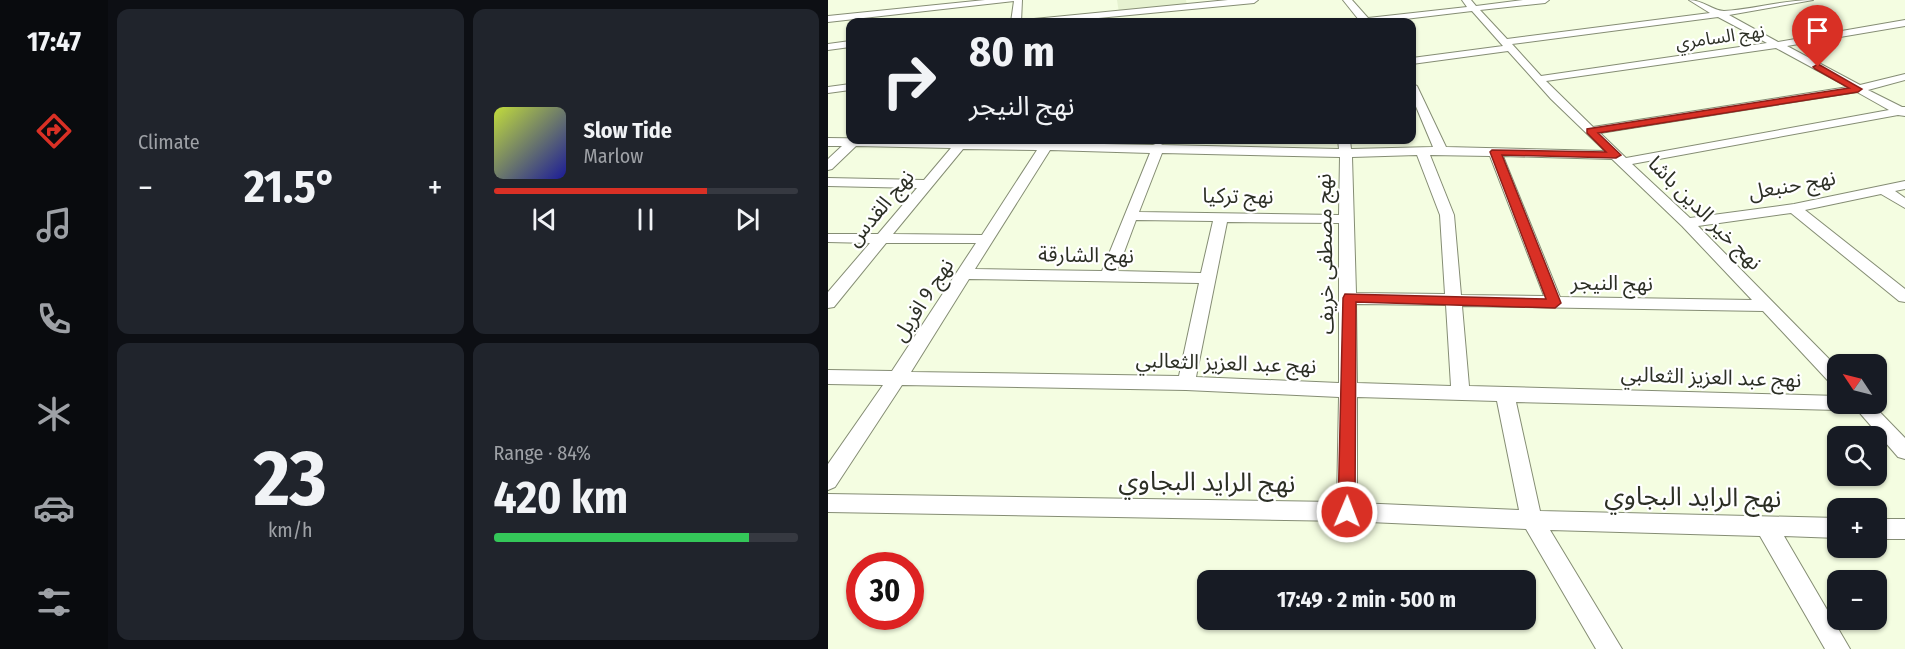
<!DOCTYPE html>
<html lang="en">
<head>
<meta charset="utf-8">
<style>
  :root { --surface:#171b24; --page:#20242c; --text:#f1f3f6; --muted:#9ea1a6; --line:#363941; --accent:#d93025 }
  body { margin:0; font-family:"Fira Sans Condensed","Noto Sans Arabic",sans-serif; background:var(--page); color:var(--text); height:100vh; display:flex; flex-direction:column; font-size:22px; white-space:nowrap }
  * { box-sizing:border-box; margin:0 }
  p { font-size:20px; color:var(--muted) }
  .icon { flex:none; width:33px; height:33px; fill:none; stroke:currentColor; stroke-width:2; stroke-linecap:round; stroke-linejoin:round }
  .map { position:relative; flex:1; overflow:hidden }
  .details { display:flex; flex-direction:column; gap:9px; padding:9px; background:#0d0f14; width:720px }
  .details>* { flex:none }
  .top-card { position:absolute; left:18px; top:18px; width:570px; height:126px; border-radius:12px; box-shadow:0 2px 4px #0004; background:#171b24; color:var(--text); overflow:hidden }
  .needle { width:39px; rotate:305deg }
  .fabs { position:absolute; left:999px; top:354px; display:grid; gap:12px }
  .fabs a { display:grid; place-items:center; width:60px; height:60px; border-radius:12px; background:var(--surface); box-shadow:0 2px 4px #0004; font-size:30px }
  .speed { position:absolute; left:18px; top:552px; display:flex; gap:12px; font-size:30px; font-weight:700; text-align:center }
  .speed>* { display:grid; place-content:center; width:78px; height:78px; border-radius:50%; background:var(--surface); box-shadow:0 2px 4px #0004; line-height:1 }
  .speed .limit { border:9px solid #d22; background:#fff; color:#111 }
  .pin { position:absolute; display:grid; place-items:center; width:51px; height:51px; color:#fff; margin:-62px -26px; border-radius:50% 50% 50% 0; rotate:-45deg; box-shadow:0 0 6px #0007 }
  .pin .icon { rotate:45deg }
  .me { position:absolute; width:66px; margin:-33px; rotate:1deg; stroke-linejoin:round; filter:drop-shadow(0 0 4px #0008) }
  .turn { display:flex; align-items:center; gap:21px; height:126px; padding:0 24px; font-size:27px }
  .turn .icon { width:78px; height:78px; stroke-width:2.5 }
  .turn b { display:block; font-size:42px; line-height:51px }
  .big { font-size:45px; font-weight:700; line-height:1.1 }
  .details .card { flex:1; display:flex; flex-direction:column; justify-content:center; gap:9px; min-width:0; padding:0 21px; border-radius:12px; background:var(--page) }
  .details .dial { align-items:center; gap:0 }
  .dial b { font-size:78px; line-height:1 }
  .song { display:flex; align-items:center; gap:18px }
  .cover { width:72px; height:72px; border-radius:9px; background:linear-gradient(135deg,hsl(70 70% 55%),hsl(240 70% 35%)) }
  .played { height:6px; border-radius:3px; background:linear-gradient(90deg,var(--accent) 70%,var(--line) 70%) }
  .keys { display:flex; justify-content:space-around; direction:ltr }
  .heat { display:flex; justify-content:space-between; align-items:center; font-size:33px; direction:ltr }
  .charge { height:9px; border-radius:4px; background:linear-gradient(90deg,#34c759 84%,var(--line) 0) }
  .details .tiles { flex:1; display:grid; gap:9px; grid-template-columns:repeat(2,1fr) }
  .trip { position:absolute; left:369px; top:570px; width:339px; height:60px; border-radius:12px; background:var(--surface); box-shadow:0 2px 4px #0004; font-weight:700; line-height:60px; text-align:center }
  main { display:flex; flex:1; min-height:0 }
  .tab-bar { display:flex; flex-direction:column; width:108px; justify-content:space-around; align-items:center; background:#090b0e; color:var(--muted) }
  .tab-bar .icon { width:42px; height:42px }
  .tab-bar .on { color:var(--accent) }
  .tab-bar b { font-size:27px; color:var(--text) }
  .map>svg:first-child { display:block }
  .built { fill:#e6f2d0 }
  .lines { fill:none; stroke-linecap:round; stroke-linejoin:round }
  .minor-casing { stroke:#858d74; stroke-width:2 }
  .minor { fill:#fff; fill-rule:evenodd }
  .route { fill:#d93025; stroke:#8d1f18; stroke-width:1.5 }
  .labels { text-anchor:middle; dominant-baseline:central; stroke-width:4.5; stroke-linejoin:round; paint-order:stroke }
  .far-street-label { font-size:18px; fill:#2c2f25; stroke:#fff }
  .street-label { font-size:21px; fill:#2c2f25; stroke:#fff }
  .near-street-label { font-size:26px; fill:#2c2f25; stroke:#fff }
</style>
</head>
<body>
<main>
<nav class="tab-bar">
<b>17:47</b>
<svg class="icon on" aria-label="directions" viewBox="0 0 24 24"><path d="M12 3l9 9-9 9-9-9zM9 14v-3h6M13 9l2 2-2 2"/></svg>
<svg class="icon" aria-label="music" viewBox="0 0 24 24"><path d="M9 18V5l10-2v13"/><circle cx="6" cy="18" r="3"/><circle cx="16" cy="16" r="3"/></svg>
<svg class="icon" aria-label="phone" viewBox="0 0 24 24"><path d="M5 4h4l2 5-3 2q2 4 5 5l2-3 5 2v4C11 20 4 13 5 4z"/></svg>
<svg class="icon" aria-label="climate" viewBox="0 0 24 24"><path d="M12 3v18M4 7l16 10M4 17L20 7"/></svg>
<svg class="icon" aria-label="car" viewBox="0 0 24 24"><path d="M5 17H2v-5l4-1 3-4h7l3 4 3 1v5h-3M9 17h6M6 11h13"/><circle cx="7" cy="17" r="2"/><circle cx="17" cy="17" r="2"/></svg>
<svg class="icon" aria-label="filters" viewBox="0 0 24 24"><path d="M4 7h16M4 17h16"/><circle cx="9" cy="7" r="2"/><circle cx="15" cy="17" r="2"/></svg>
</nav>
<section class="details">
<div class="tiles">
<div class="card"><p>Climate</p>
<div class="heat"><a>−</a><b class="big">21.5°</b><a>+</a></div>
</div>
<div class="card">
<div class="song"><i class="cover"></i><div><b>Slow Tide</b><p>Marlow</p></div></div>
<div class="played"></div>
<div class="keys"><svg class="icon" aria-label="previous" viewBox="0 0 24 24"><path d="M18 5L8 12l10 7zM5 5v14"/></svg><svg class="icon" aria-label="pause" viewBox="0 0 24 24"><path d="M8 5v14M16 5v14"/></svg><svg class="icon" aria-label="next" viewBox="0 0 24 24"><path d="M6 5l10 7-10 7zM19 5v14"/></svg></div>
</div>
<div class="card dial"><b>23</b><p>km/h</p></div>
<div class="card"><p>Range · 84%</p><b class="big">420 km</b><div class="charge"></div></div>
</div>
</section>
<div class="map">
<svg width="1077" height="649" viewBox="0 0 1077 649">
  <rect width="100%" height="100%" fill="#f4fde1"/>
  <path class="built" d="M289 0H358L359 5 291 13Z"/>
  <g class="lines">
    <defs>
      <g id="minor">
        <path d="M157 0H194L193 22H183L186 1 0 22V16Z"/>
        <path d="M400 0H430L426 3 229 22H201L206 19Z"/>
        <path d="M515 0H524L540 18 639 7 634 0H643L648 6 695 0H721L717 3 652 10 679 39 882 13 861 0C875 0 885 11 896 11 926 9 955 0 985 0L901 15 950 42 1077 20V26L959 46 1032 85 1077 74V80L1040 90 1074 107H1077V116L1070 115 804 164 862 218 966 204 1077 181V189L1067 191 1077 198V208L1053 194 977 210 1077 289V302L1071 301 963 213 870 226 1010 368V387L1004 385 935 311 634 306 641 386 1010 396V404H1019L1016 408 1010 410 688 402 712 511 1010 518V538L956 536 1022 649H997L932 536 722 530 794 649H768L698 529 519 521 0 512V494L509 502 511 397 358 390 74 385 7 487 0 490V464L55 385 0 384V370L64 371 148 243H58L6 307 0 308V292L42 243 0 242V234H50L89 188 0 186V178L96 180 123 148 28 146 4 169 0 170V159L14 146H0V138L142 140 141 141 214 143 216 140H228L226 143 325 145 330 143 335 145 511 149 510 140H522L523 149 605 147 584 97V83L589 86 618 147 777 151 723 99 680 51 584 64V58L675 46 644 11 552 22H529L531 20ZM890 17 939 43 713 76 684 44ZM948 48 1020 87 765 127 718 81ZM1029 92 1061 110 798 158 772 133ZM135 149 209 150 154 235 65 234ZM222 150 322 153 274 271 147 269ZM334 153 512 157 511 215 311 212ZM589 155 612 215 617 294 528 293 524 157ZM602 155 662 156 716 296 633 295 626 215ZM675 156 784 159 854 226 924 300 732 297ZM308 220 385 221 373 273 289 271ZM399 222 511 223V383L368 377ZM141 279 371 283 351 376 83 372ZM528 304 618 305 623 386 529 383ZM529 397 669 401 691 510 529 503Z"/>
        <path d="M22 41V47L0 50V44Z"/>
        <path d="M22 84V90L0 93V87Z"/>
        <path d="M1024 404H1044L1077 438V459L1070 457Z"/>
        <rect x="1048" y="519" width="29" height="20"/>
      </g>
    </defs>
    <use href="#minor" class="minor-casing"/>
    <use href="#minor" class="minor"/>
  </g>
  <path class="route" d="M990 64 1034 89 1030 92 770 133 793 155 788 158 674 155 733 303 727 308 528 302 527 512 525 517 519 520 512 517 510 512 515 298 517 294 718 299 662 152 664 150 778 152 759 133V129L1021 88 987 69 985 67Z"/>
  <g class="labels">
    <g class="far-street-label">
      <text transform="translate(892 37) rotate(-8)">نهج السامري</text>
    </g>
    <g class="street-label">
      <text transform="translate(964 185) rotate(-10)">نهج حنبعل</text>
      <text transform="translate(410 196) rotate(1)">نهج تركيا</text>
      <text transform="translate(52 208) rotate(-50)">نهج القدس</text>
      <text transform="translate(877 213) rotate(45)">نهج خير الدين باشا</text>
      <text transform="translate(497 254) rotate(-91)">نهج مصطفى خريف</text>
      <text transform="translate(258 255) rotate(1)">نهج الشارقة</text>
      <text transform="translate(784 283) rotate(1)">نهج النيجر</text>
      <text transform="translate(95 300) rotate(-57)">نهج 9 افريل</text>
      <text transform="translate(398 363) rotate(2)">نهج عبد العزيز الثعالبي</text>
      <text transform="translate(883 377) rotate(2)">نهج عبد العزيز الثعالبي</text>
    </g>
    <g class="near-street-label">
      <text transform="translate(379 482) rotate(1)">نهج الرايد البجاوي</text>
      <text transform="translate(865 497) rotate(1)">نهج الرايد البجاوي</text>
    </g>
  </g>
</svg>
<div class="fabs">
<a><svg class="needle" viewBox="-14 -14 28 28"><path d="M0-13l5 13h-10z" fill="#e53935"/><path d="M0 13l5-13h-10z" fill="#9ea1a6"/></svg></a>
<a><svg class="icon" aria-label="search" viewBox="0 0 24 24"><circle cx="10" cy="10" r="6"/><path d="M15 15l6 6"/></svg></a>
<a>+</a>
<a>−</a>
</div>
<div class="speed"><div class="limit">30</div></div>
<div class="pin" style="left:990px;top:67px;background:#d93025"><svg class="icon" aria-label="arrive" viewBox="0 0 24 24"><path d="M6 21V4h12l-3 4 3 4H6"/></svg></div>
<svg class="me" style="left:519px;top:512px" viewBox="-20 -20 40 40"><circle r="17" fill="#d93025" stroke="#fff" stroke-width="3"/><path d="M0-11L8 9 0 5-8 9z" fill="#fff"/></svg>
<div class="trip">17:49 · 2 min · 500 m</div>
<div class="top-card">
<div class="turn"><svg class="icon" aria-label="right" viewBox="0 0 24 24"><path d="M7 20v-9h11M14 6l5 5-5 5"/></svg><div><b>80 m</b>نهج النيجر</div></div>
</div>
</div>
</main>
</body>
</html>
